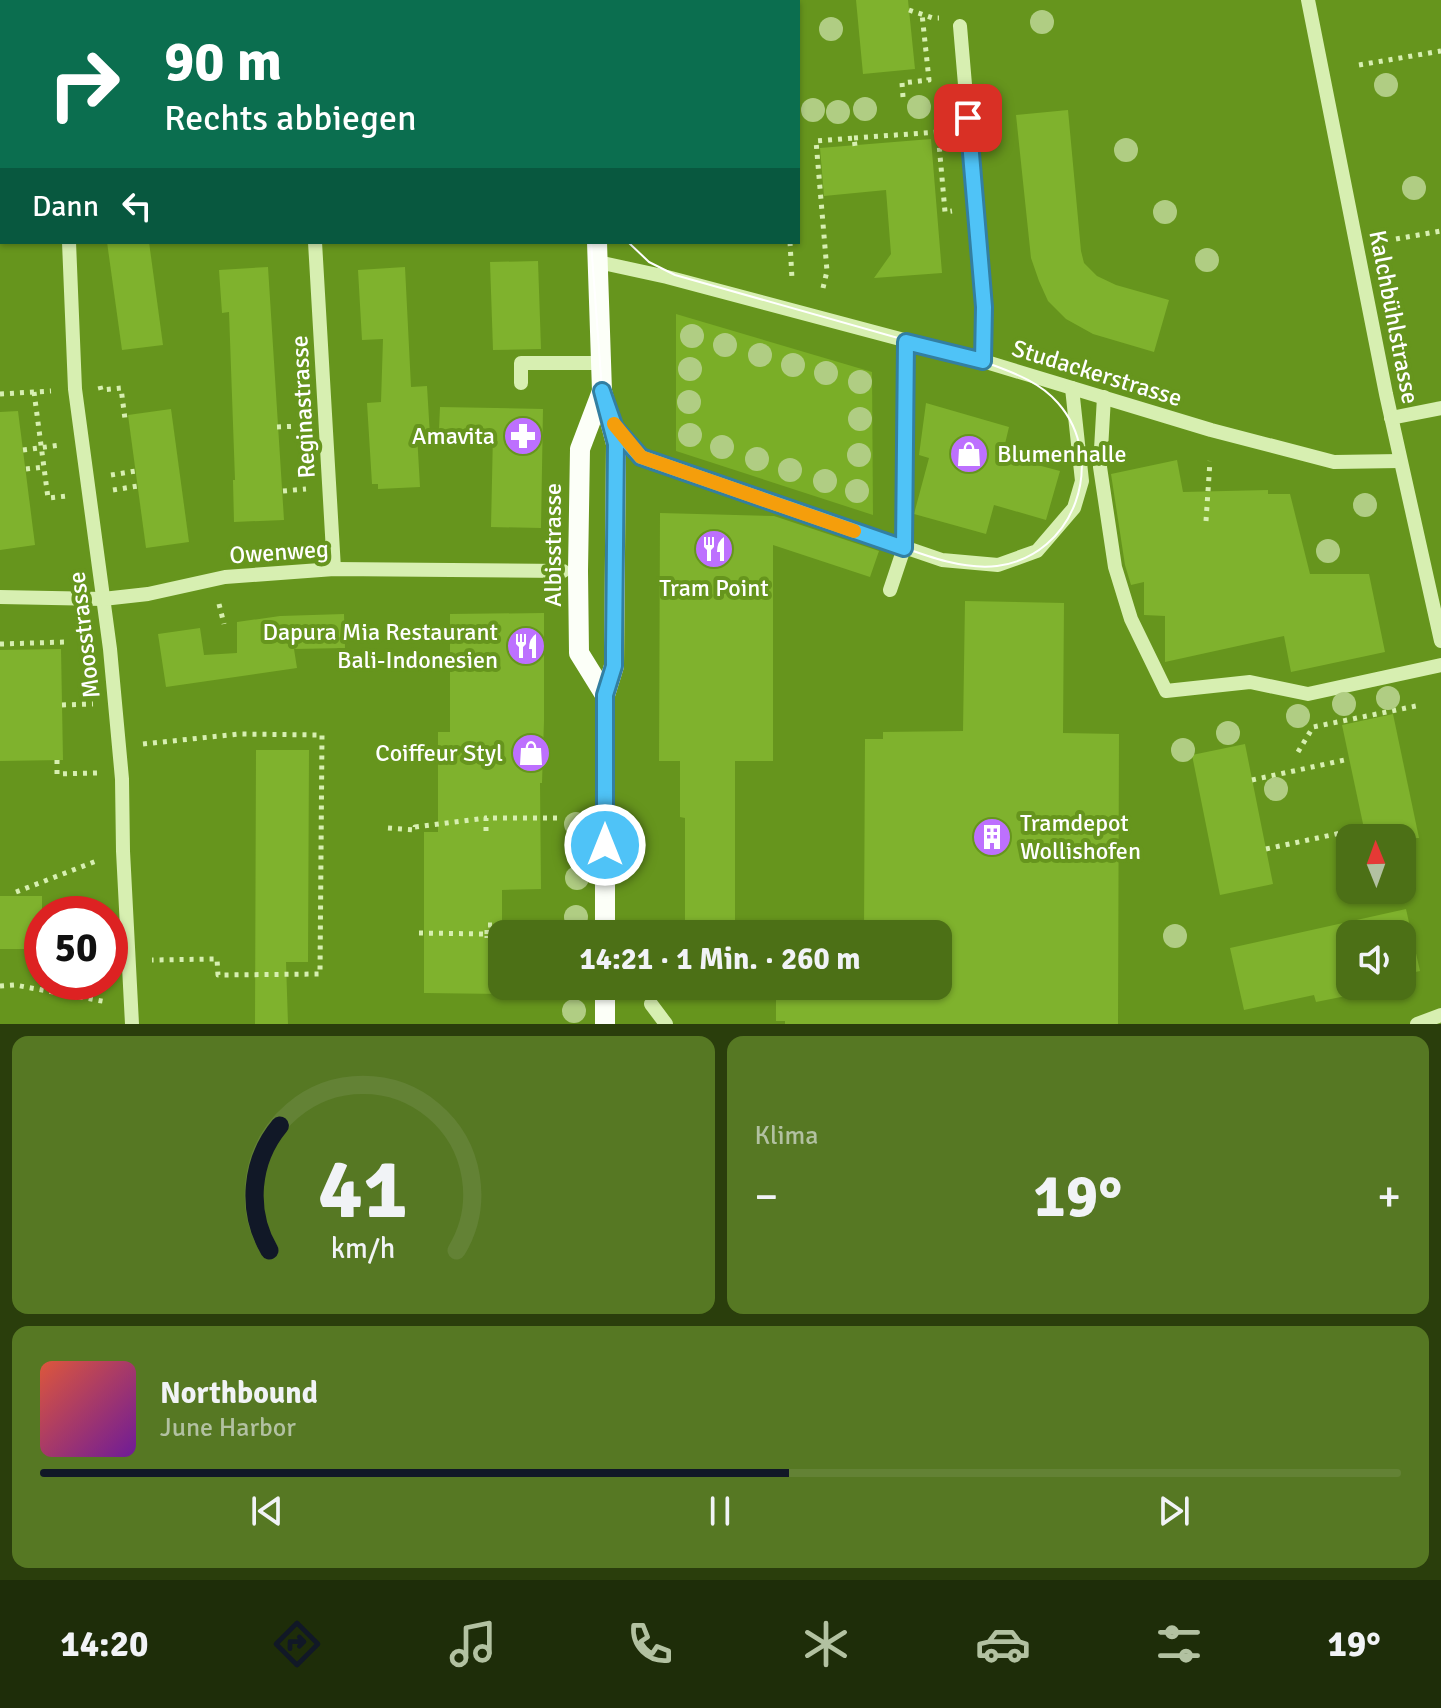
<!DOCTYPE html>
<html lang="de">
<head>
<meta charset="utf-8">
<style>
  :root { --surface:#4c7016; --page:#567823; --text:#f1f3f6; --muted:#b2c1a1; --line:#638235; --accent:#111827 }
  body { margin:0; font-family:Signika,sans-serif; background:var(--page); color:var(--text); height:100vh; display:flex; flex-direction:column; font-size:30px; white-space:nowrap }
  * { box-sizing:border-box; margin:0 }
  p { font-size:26px; color:var(--muted) }
  .icon { flex:none; width:44px; height:44px; fill:none; stroke:currentColor; stroke-width:2; stroke-linecap:round; stroke-linejoin:round }
  .map { position:relative; height:1024px; overflow:hidden }
  .side { display:flex; flex-direction:column; gap:12px; padding:12px; background:#2a3e0c; flex:1 }
  .side>* { flex:none }
  .hud { position:absolute; left:0px; top:0px; width:800px; height:244px; box-shadow:0 2px 6px #0004; background:#0b6e4f; color:#fff; overflow:hidden }
  .needle { width:52px; rotate:359deg }
  .buttons { position:absolute; left:1336px; top:824px; display:grid; gap:16px }
  .buttons a { display:grid; place-items:center; width:80px; height:80px; border-radius:16px; background:var(--surface); box-shadow:0 2px 6px #0004; font-size:40px }
  .speed { position:absolute; left:24px; top:896px; display:flex; gap:16px; font-size:40px; font-weight:700; text-align:center }
  .speed>* { display:grid; place-content:center; width:104px; height:104px; border-radius:50%; background:var(--surface); box-shadow:0 2px 6px #0004; line-height:1 }
  .speed .limit { border:12px solid #d22; background:#fff; color:#111 }
  .pin { position:absolute; display:grid; place-items:center; width:68px; height:68px; color:#fff; margin:-34px; border-radius:16px; box-shadow:0 4px 12px #0006 }
  .me { position:absolute; width:88px; margin:-44px; rotate:0deg; stroke-linejoin:round; filter:drop-shadow(0 0 6px #0008) }
  .turn { display:flex; align-items:center; gap:28px; height:168px; padding:0 32px; font-size:36px }
  .turn .icon { width:104px; height:104px; stroke-width:2.5 }
  .turn b { display:block; font-size:56px; line-height:68px }
  .then { display:flex; align-items:center; height:76px; padding:0 32px; background:#0003; gap:16px; font-size:30px }
  .big { font-size:60px; font-weight:700; line-height:1.1 }
  .side .card { flex:1; display:flex; flex-direction:column; justify-content:center; gap:12px; min-width:0; padding:0 28px; border-radius:16px; background:var(--page) }
  .side .dial { align-items:center; gap:0 }
  .dial svg { height:208px; overflow:visible; fill:none; stroke:var(--line); stroke-width:7; stroke-linecap:round; text-anchor:middle }
  .dial text { fill:var(--text); stroke:none }
  .song { display:flex; align-items:center; gap:24px }
  .cover { width:96px; height:96px; border-radius:12px; background:linear-gradient(135deg,hsl(10 70% 55%),hsl(280 70% 35%)) }
  .played { height:8px; border-radius:4px; background:linear-gradient(90deg,var(--accent) 55%,var(--line) 55%) }
  .keys { display:flex; justify-content:space-around; direction:ltr }
  .heat { display:flex; justify-content:space-between; align-items:center; font-size:44px; direction:ltr }
  .side .tiles { flex:1; display:grid; gap:12px; grid-template-columns:1fr 1fr }
  .card:last-child { grid-column:span 2 }
  .trip { position:absolute; left:488px; top:920px; width:464px; height:80px; border-radius:16px; background:var(--surface); box-shadow:0 2px 6px #0004; font-weight:700; line-height:80px; text-align:center }
  .tab-bar { display:flex; height:128px; justify-content:space-around; align-items:center; background:#1e2d09; color:var(--muted) }
  .tab-bar .icon { width:56px; height:56px }
  .tab-bar .on { color:var(--accent) }
  .tab-bar b { font-size:36px; color:var(--text) }
  .map>svg:first-child { display:block }
  .green { fill:#7aae27 }
  .building { fill:#7fb22d }
  .lines { fill:none; stroke-linecap:round; stroke-linejoin:round }
  .path { stroke:#d7efb1; stroke-width:5; stroke-dasharray:4 6; stroke-linecap:butt }
  .minor { stroke:#d7efb1; stroke-width:14 }
  .major { stroke:#fcfff8; stroke-width:20 }
  .tram { stroke:#fff; stroke-width:2 }
  .tree { fill:#b0cd83 }
  .route-casing { stroke:#337fa1; stroke-width:20 }
  .route { stroke:#4fc3f7; stroke-width:14 }
  .slow { stroke:#f59e0b; stroke-width:14 }
  .labels { text-anchor:middle; dominant-baseline:central; stroke-width:8; stroke-linejoin:round; paint-order:stroke }
  .street-label { font-size:24px; fill:#fff; stroke:#66951d }
  .poi-label { font-size:24px; fill:#fff; stroke:#66951d; text-anchor:end }
</style>
</head>
<body>
<div class="map">
<svg width="1441" height="1024" viewBox="0 0 1441 1024">
  <rect width="100%" height="100%" fill="#66951d"/>
  <path class="green" d="M676 314 872 372 873 515 676 451Z"/>
  <g class="building">
    <path d="M856 0H908L915 69 863 74Z"/>
    <path d="M1068 110 1081 251 1084 263 1097 276 1116 285 1169 300 1154 352 1093 334 1066 319 1048 301 1039 281 1031 258 1016 115Z"/>
    <path d="M931 139 942 273 874 278 891 254 886 190 824 196 820 148Z"/>
    <path d="M107 242H149L163 345 122 350Z"/>
    <path d="M538 261 541 349 493 350 490 262Z"/>
    <path d="M268 267 284 520 234 522 233 480H235L229 312 222 313 219 270Z"/>
    <path d="M405 267 411 387 427 386 430 436 417 434 420 487 378 489V484H372L367 403 381 402 383 339 362 340 358 270Z"/>
    <path d="M926 403 1009 427 1004 448 1010 449 1008 457 1060 471 1046 520 994 505 986 534 914 514 929 458 919 455Z"/>
    <path d="M440 407 543 409 541 528 491 527 493 433 439 429Z"/>
    <path d="M171 409 189 542 146 548 128 415Z"/>
    <path d="M18 411 35 545 0 550V412Z"/>
    <path d="M1177 460 1183 492 1268 490V494H1290L1310 574H1369L1385 652 1291 672 1284 636 1165 662V616L1144 615V582L1131 585 1125 565 1111 474Z"/>
    <path d="M660 513 774 516 879 551 870 577 773 545V761H735V934H685V818L680 817V761H659Z"/>
    <path d="M965 601 1064 603 1063 733 1119 734 1118 1024H785V1021H776V986H938V934H864L865 739H883V732L963 731Z"/>
    <path d="M544 613V721L542 783H540L541 889 502 890V994L424 993V832H438V732H450V614Z"/>
    <path d="M344 614 345 648 294 649 297 668 166 687 158 634 200 628 204 655 237 653V622L280 616Z"/>
    <path d="M61 649 63 760 0 761V650Z"/>
    <path d="M1393 714 1419 838H1366L1342 725Z"/>
    <path d="M1245 744 1273 884 1220 895 1192 755Z"/>
    <path d="M256 750H309L308 962H286L288 1024H255Z"/>
    <rect x="0" y="896" width="42" height="53"/>
    <path d="M1406 909 1420 971 1402 975V934H1350L1351 995 1316 1002 1314 995 1244 1010 1230 948Z"/>
  </g>
  <g class="lines">
    <g class="path">
      <path d="M909 10 933 18H939"/>
      <path d="M1359 65 1441 51"/>
      <path d="M903 97 902 83 929 80 922 14"/>
      <path d="M854 138 938 132 945 212 952 211"/>
      <path d="M1396 239 1441 231"/>
      <path d="M790 242 792 279"/>
      <path d="M823 288 827 271 816 141 854 138 855 146"/>
      <path d="M100 386 101 390 121 388 125 419H128"/>
      <path d="M34 392 48 498 67 496"/>
      <path d="M0 394 51 391"/>
      <path d="M277 427 303 426"/>
      <path d="M23 450 61 445"/>
      <path d="M26 469 44 467"/>
      <path d="M111 475 136 471"/>
      <path d="M113 490 138 486"/>
      <path d="M283 491 306 489"/>
      <path d="M1206 521 1210 461"/>
      <path d="M219 604 224 624"/>
      <path d="M0 644 65 642"/>
      <path d="M62 705 93 704"/>
      <path d="M143 744 239 734 322 735 320 974 218 975 217 959 152 960"/>
      <path d="M1298 752 1313 727 1421 705"/>
      <path d="M57 760V774L98 773"/>
      <path d="M1252 780 1349 759"/>
      <path d="M388 828 415 830V827L486 818"/>
      <path d="M486 831V818H560"/>
      <path d="M1266 849 1364 828"/>
      <path d="M16 892 99 860"/>
      <path d="M419 933 487 934V938"/>
      <path d="M487 934V925H560"/>
      <path d="M0 986 15 985 107 1002"/>
    </g>
    <g class="minor">
      <path d="M39 0V2"/>
      <path d="M301 0V2"/>
      <path d="M1308 0 1386 394 1441 641"/>
      <path d="M960 26 984 307 983 361"/>
      <path d="M69 242 75 389 110 649 122 779 123 851 132 1024"/>
      <path d="M315 242 334 569"/>
      <path d="M598 262 667 277 983 361 1211 430 1334 462 1400 461"/>
      <path d="M521 383V363H600"/>
      <path d="M1104 397 1100 467 1115 567 1131 619 1166 691 1250 682 1308 694 1441 665"/>
      <path d="M1391 418 1441 408"/>
      <path d="M614 426 641 457 942 560 998 565 1037 551 1074 508 1082 481 1072 388"/>
      <path d="M890 590 904 548 906 342"/>
      <path d="M0 597 103 599 148 594 225 577 334 569 563 571"/>
      <path d="M651 1004 666 1024"/>
      <path d="M1417 1024 1441 1015"/>
    </g>
    <g class="major">
      <path d="M577 0V2"/>
      <path d="M597 242 602 391 616 444 614 666 605 695V934"/>
      <path d="M602 391 580 449 578 571 579 653 605 695"/>
      <path d="M605 1024V986"/>
    </g>
    <g class="tram">
      <path d="M569 0V2"/>
      <path d="M584 0V2"/>
      <path d="M591 242 602 390C610 422 624 447 654 464 698 484 746 496 792 511 825 522 858 532 891 543 924 555 961 570 997 566 1075 556 1108 460 1058 403 1040 382 1014 373 990 364L675 275 649 262 628 242"/>
    </g>
  </g>
  <g class="tree">
    <circle cx="1042" cy="22" r="12"/>
    <circle cx="831" cy="29" r="12"/>
    <circle cx="1386" cy="85" r="12"/>
    <circle cx="919" cy="107" r="12"/>
    <circle cx="865" cy="109" r="12"/>
    <circle cx="813" cy="110" r="12"/>
    <circle cx="838" cy="112" r="12"/>
    <circle cx="1126" cy="150" r="12"/>
    <circle cx="1414" cy="188" r="12"/>
    <circle cx="1165" cy="212" r="12"/>
    <circle cx="1207" cy="260" r="12"/>
    <circle cx="692" cy="336" r="12"/>
    <circle cx="725" cy="345" r="12"/>
    <circle cx="760" cy="355" r="12"/>
    <circle cx="793" cy="365" r="12"/>
    <circle cx="690" cy="369" r="12"/>
    <circle cx="826" cy="373" r="12"/>
    <circle cx="860" cy="382" r="12"/>
    <circle cx="689" cy="402" r="12"/>
    <circle cx="860" cy="419" r="12"/>
    <circle cx="690" cy="435" r="12"/>
    <circle cx="722" cy="447" r="12"/>
    <circle cx="859" cy="455" r="12"/>
    <circle cx="757" cy="459" r="12"/>
    <circle cx="790" cy="470" r="12"/>
    <circle cx="825" cy="481" r="12"/>
    <circle cx="857" cy="491" r="12"/>
    <circle cx="1365" cy="505" r="12"/>
    <circle cx="1328" cy="551" r="12"/>
    <circle cx="1388" cy="698" r="12"/>
    <circle cx="1344" cy="704" r="12"/>
    <circle cx="1298" cy="716" r="12"/>
    <circle cx="1228" cy="733" r="12"/>
    <circle cx="1183" cy="750" r="12"/>
    <circle cx="1276" cy="789" r="12"/>
    <circle cx="576" cy="824" r="12"/>
    <circle cx="577" cy="878" r="12"/>
    <circle cx="576" cy="917" r="12"/>
    <circle cx="1175" cy="936" r="12"/>
    <circle cx="574" cy="1011" r="12"/>
  </g>
  <g class="lines">
    <defs>
      <path id="route" d="M605 845V695L614 666V648L616 444 602 391 615 428 641 457 904 548 906 342 983 361 984 307 968 118"/>
    </defs>
    <use href="#route" class="route-casing"/>
    <use href="#route" class="route"/>
    <path class="slow" d="M614 424 641 457 854 531"/>
  </g>
  <defs>
    <symbol id="pharmacy-disc" viewBox="-11 -11 22 22"><circle r="9.5" fill="#bd70fe" stroke="#66951d"/><path d="M-2-6h4v4h4v4h-4v4h-4v-4h-4v-4h4Z" fill="#fff"/></symbol>
    <symbol id="shop-disc" viewBox="-11 -11 22 22"><circle r="9.5" fill="#bd70fe" stroke="#66951d"/><path d="M-5-2.5h2.3a2.7 3.5 0 0 1 5.4 0H5L5.5 6h-11ZM-1.5-2.5h3a1.5 2.3 0 0 0-3 0Z" fill="#fff"/></symbol>
    <symbol id="restaurant-disc" viewBox="-11 -11 22 22"><circle r="9.5" fill="#bd70fe" stroke="#66951d"/><path d="M-5-6h1v4h1v-4h1v4h1v-4h1v5L-1.5 .5V6h-2V.5L-5-1ZM5-6V6H3V1.5H1.5Q1.5-4 5-6Z" fill="#fff"/></symbol>
    <symbol id="building-disc" viewBox="-11 -11 22 22"><circle r="9.5" fill="#bd70fe" stroke="#66951d"/><path d="M-4-6H4V6H1V3H-1V6H-4ZM-2.5-4.3h1.7v1.8h-1.7ZM.8-4.3h1.7v1.8H.8ZM-2.5-1h1.7V.8h-1.7ZM.8-1h1.7V.8H.8Z" fill="#fff"/></symbol>
  </defs>
  <g fill-rule="evenodd">
    <use href="#pharmacy-disc" x="501" y="414" width="44" height="44"/>
    <use href="#shop-disc" x="947" y="432" width="44" height="44"/>
    <use href="#restaurant-disc" x="692" y="527" width="44" height="44"/>
    <use href="#restaurant-disc" x="504" y="624" width="44" height="44"/>
    <use href="#shop-disc" x="509" y="731" width="44" height="44"/>
    <use href="#building-disc" x="970" y="815" width="44" height="44"/>
  </g>
  <g class="labels">
    <g class="street-label">
      <text transform="translate(1394 317) rotate(79)">Kalchbühlstrasse</text>
      <text transform="translate(1097 373) rotate(17)">Studackerstrasse</text>
      <text transform="translate(303 407) rotate(-93)">Reginastrasse</text>
      <text transform="translate(553 545) rotate(-90)">Albisstrasse</text>
      <text transform="translate(279 552) rotate(-4)">Owenweg</text>
      <text transform="translate(84 635) rotate(-97)">Moosstrasse</text>
    </g>
    <g class="poi-label">
      <text x="495" y="436">Amavita</text>
      <text x="997" y="454" text-anchor="start">Blumenhalle</text>
      <text x="714" y="588" text-anchor="middle">Tram Point</text>
      <text x="498" y="632">Dapura Mia Restaurant<tspan x="498" dy="28">Bali-Indonesien</tspan></text>
      <text x="503" y="753">Coiffeur Styl</text>
      <text x="1020" y="823" text-anchor="start">Tramdepot<tspan x="1020" dy="28">Wollishofen</tspan></text>
    </g>
  </g>
</svg>
<div class="buttons">
<a><svg class="needle" viewBox="-14 -14 28 28"><path d="M0-13l5 13h-10z" fill="#e53935"/><path d="M0 13l5-13h-10z" fill="#b2c1a1"/></svg></a>
<a><svg class="icon" aria-label="sound" viewBox="0 0 24 24"><path d="M4 9h4l5-4v14l-5-4H4zM17 9q2 3 0 6"/></svg></a>
</div>
<div class="speed"><div class="limit">50</div></div>
<div class="pin" style="left:968px;top:118px;background:#d93025"><svg class="icon" aria-label="arrive" viewBox="0 0 24 24"><path d="M6 21V4h12l-3 4 3 4H6"/></svg></div>
<svg class="me" style="left:605px;top:845px" viewBox="-20 -20 40 40"><circle r="17" fill="#4fc3f7" stroke="#fff" stroke-width="3"/><path d="M0-11L8 9 0 5-8 9z" fill="#fff"/></svg>
<div class="trip">14:21 · 1 Min. · 260 m</div>
<div class="hud">
<div class="turn"><svg class="icon" aria-label="right" viewBox="0 0 24 24"><path d="M7 20v-9h11M14 6l5 5-5 5"/></svg><div><b>90 m</b>Rechts abbiegen</div></div>
<div class="then">Dann<svg class="icon" aria-label="left" viewBox="0 0 24 24"><path d="M17 20v-9H6M10 6l-5 5 5 5"/></svg></div>
</div>
</div>
<section class="side">
<div class="tiles">
<div class="card dial"><svg viewBox="0 0 100 80">
<path d="M14 69A42 42 0 1 1 86 69"/>
<path d="M14 69A42 42 0 0 1 18 21" stroke="#111827"/>
<text x="50" y="56" font-size="32" font-weight="700">41</text>
<text x="50" y="72" font-size="11">km/h</text>
</svg></div>
<div class="card"><p>Klima</p>
<div class="heat"><a>−</a><b class="big">19°</b><a>+</a></div>
</div>
<div class="card">
<div class="song"><i class="cover"></i><div><b>Northbound</b><p>June Harbor</p></div></div>
<div class="played"></div>
<div class="keys"><svg class="icon" aria-label="previous" viewBox="0 0 24 24"><path d="M18 5L8 12l10 7zM5 5v14"/></svg><svg class="icon" aria-label="pause" viewBox="0 0 24 24"><path d="M8 5v14M16 5v14"/></svg><svg class="icon" aria-label="next" viewBox="0 0 24 24"><path d="M6 5l10 7-10 7zM19 5v14"/></svg></div>
</div>
</div>
</section>
<nav class="tab-bar">
<b>14:20</b>
<svg class="icon on" aria-label="directions" viewBox="0 0 24 24"><path d="M12 3l9 9-9 9-9-9zM9 14v-3h6M13 9l2 2-2 2"/></svg>
<svg class="icon" aria-label="music" viewBox="0 0 24 24"><path d="M9 18V5l10-2v13"/><circle cx="6" cy="18" r="3"/><circle cx="16" cy="16" r="3"/></svg>
<svg class="icon" aria-label="phone" viewBox="0 0 24 24"><path d="M5 4h4l2 5-3 2q2 4 5 5l2-3 5 2v4C11 20 4 13 5 4z"/></svg>
<svg class="icon" aria-label="climate" viewBox="0 0 24 24"><path d="M12 3v18M4 7l16 10M4 17L20 7"/></svg>
<svg class="icon" aria-label="car" viewBox="0 0 24 24"><path d="M5 17H2v-5l4-1 3-4h7l3 4 3 1v5h-3M9 17h6M6 11h13"/><circle cx="7" cy="17" r="2"/><circle cx="17" cy="17" r="2"/></svg>
<svg class="icon" aria-label="filters" viewBox="0 0 24 24"><path d="M4 7h16M4 17h16"/><circle cx="9" cy="7" r="2"/><circle cx="15" cy="17" r="2"/></svg>
<b>19°</b>
</nav>
</body>
</html>
